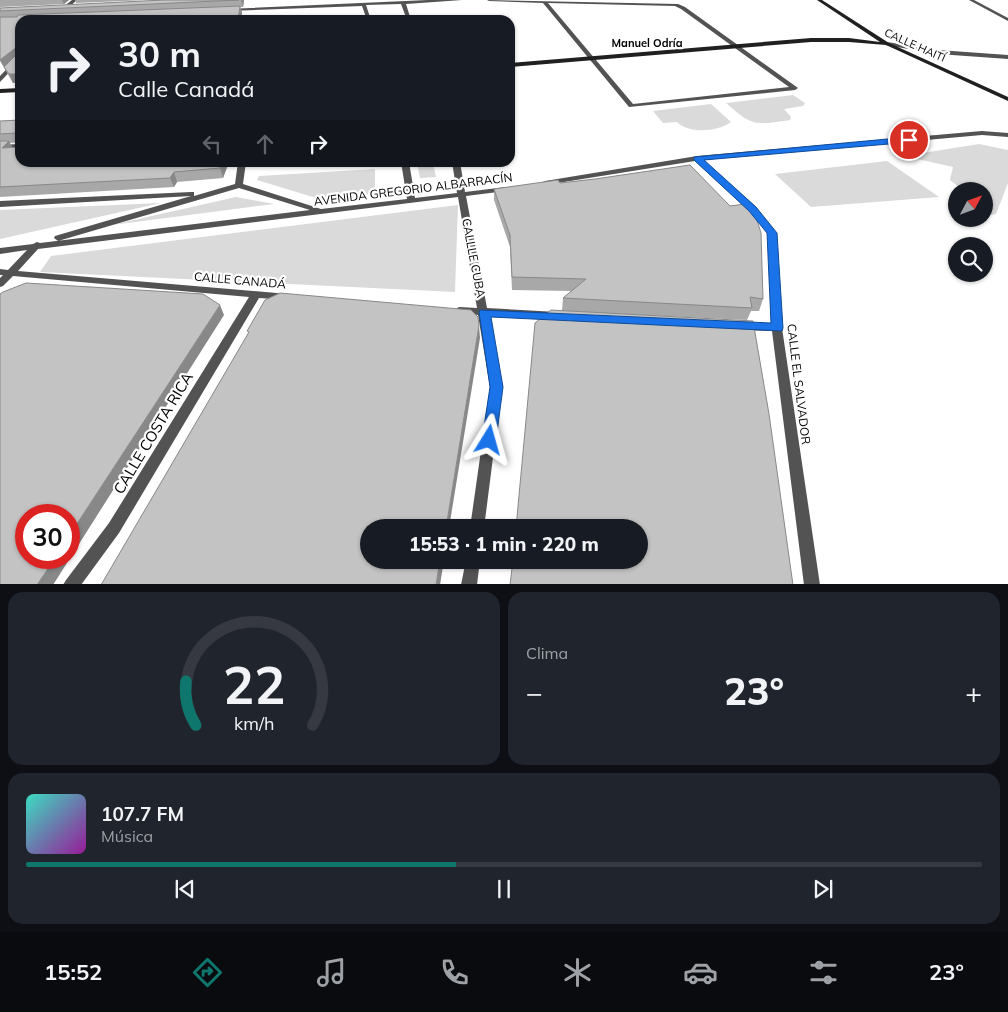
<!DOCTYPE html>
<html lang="es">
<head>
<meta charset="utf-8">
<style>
  :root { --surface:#171b24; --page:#20242c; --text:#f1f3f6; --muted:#9ea1a6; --line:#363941; --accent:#0f766e }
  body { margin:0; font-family:Mulish,sans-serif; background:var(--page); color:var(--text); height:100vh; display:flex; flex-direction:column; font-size:19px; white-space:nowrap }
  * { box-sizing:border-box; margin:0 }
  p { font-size:16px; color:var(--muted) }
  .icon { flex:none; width:28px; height:28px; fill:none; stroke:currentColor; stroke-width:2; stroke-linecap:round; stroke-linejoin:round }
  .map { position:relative; height:584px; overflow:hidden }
  .panel { display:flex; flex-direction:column; gap:8px; padding:8px; background:#0d0f14; flex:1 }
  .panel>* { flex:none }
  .top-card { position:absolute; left:15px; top:15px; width:500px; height:152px; border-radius:15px; box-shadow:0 1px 4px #0004; background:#171b24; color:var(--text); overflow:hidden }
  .needle { width:32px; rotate:49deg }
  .buttons { position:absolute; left:948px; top:182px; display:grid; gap:10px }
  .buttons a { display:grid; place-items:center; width:45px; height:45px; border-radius:50%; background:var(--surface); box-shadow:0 1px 4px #0004; font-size:25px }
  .speed { position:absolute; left:15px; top:504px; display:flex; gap:10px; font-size:25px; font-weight:700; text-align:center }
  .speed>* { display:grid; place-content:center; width:65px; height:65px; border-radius:50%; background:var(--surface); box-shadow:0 1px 4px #0004; line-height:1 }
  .speed .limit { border:8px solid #d22; background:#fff; color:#111 }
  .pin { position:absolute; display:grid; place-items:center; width:42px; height:42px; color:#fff; margin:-21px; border:2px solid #fff; border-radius:50%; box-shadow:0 1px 5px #0007 }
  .me { position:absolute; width:55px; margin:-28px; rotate:8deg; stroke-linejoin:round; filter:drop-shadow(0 0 4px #0008) }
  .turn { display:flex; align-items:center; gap:18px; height:105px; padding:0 20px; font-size:22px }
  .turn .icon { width:65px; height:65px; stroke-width:2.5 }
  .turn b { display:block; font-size:35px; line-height:42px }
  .lanes { display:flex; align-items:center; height:48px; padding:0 20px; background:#0003; justify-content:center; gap:25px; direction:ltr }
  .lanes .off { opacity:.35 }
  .big { font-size:38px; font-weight:800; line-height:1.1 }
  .panel .widget { flex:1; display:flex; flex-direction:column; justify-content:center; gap:8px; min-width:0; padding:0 18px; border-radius:15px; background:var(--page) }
  .panel .dial { align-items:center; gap:0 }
  .dial svg { height:130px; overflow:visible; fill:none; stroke:var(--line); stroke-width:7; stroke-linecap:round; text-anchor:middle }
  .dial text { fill:var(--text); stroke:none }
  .song { display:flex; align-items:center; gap:15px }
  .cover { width:60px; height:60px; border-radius:8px; background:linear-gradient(135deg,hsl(170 70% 55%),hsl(300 70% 35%)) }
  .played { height:5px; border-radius:2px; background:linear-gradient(90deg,var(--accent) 45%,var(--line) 45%) }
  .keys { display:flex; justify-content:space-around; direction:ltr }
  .heat { display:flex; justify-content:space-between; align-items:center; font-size:28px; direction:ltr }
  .panel .tiles { flex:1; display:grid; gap:8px; grid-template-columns:1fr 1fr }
  .widget:last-child { grid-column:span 2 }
  .trip { position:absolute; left:360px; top:519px; width:288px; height:50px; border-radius:25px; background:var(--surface); box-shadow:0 1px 4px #0004; font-weight:800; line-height:50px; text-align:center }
  .tab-bar { display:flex; height:80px; justify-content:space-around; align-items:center; background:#090b0e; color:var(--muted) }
  .tab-bar .icon { width:35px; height:35px }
  .tab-bar .active { color:var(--accent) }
  .tab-bar b { font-size:22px; color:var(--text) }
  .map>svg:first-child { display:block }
  .green { fill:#dadada }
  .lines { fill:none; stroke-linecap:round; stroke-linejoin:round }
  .street { fill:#535353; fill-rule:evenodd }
  .secondary { fill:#202020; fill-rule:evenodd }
  .wall { fill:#a8a8a8 }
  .shaded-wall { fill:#888 }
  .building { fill:#c3c3c3; stroke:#888 }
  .route { fill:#1a73e8; stroke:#114b97 }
  .labels { text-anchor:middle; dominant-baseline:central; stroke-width:4.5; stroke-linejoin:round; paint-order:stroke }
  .far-neighbourhood-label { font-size:11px; font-weight:bold; fill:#000; stroke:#fff }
  .far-street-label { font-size:11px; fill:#000; stroke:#fff }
  .street-label { font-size:12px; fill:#000; stroke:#fff }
  .near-street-label { font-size:15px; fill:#000; stroke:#fff }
</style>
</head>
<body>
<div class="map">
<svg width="1008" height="585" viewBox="0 0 1008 585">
  <rect width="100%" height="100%" fill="#fff"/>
  <g class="green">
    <path d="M793 95 805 103 803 106 784 109 791 117 790 120C755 125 753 127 726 103Z"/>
    <path d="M711 104 731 122C718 132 689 134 677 122L663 123 653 111Z"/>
    <path d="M979 144 1008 150V183L996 214 985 216 984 191H964L950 180 953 167 904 156Z"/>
    <path d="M887 161 939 197 811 207 775 174Z"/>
    <path d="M417 163H433L436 177 420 178Z"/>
    <path d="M375 169V193L326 201 257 180 259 176Z"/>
    <path d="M236 197 274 204 112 225Z"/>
    <path d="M161 203 0 239V210Z"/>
    <path d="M458 205 455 292 40 272 51 256Z"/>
  </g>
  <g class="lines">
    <g class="street">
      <path d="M72 0H77L67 9H63V7Z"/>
      <path d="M428 0H462L406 4 411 20H407L401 4 366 5 371 20H367L362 6 228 11 226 10 228 9Z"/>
      <path d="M487 0 678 4 685 7 798 88 795 90 629 107 543 3 489 1ZM548 3 675 6 681 9 789 87 633 104Z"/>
      <path d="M969 0H974L1008 18V21Z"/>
      <path d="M887 42 938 50 1008 55V59L938 54 885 45V43Z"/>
      <path d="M20 55V61L0 82V76Z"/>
      <path d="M982 131 1008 133V137L982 135 703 160 756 207 776 233 782 328 820 585H804L772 331 741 330 736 326 741 322 771 324 768 233 750 211 695 161 545 185 541 183 545 181 697 156Z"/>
      <path d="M20 144V148L0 149V145Z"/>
      <path d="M238 162H246L243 184 321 209 407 199 401 162H409L415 198 457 193 452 162H460L465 192 506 187 510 189 506 191 466 196 487 308 557 312 562 316 557 320 488 315 502 387 484 528H470L490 387 478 315 459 313 454 310 459 307 477 308 458 197 38 249 18 271 288 294 293 297 288 300 259 298 119 533 81 585H63L66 580 109 523 249 297 13 276 3 286 0 287V278L3 275H0V269L8 270 27 250 0 254V248L33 244 37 242 40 243 310 210 239 188 58 241 54 238 55 236 191 196 0 207V201L191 192H194V196L235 184Z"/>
      <path d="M466 560H480L477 585H461Z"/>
    </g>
    <g class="secondary">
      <path d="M817 0H822L889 43 1008 97V101L886 45 849 42H811L510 67V63L811 38H849L880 42Z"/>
      <path d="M20 88V92L0 93V89Z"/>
    </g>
  </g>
  <g class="wall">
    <path d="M0 0H69L64 4 0 7Z"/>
    <path d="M75 0H147L76 3Z"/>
    <path d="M164 0H244L243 7H240L242 13 241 20H20V95L15 85 18 83V82L13 83 0 61V8Z"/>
    <path d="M20 120V142L10 143 12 147 229 162 223 178 177 182 174 187 0 197V121Z"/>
    <path d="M560 183 730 206 763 299 759 311H751L747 320 562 311 563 298 571 291 512 290 510 247 494 200V189Z"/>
  </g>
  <g class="shaded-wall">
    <path d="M62 0H69L64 4Z"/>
    <path d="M241 0H244L243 7Z"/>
    <path d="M240 6 242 13 241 20H238Z"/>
    <path d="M18 46 20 55 5 68 0 60Z"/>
    <path d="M9 74H20V82L13 83Z"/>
    <path d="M20 128V142L16 133Z"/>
    <path d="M9 141 13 150 2 148Z"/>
    <path d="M223 162H229L223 178 220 168Z"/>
    <path d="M174 172 177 182 174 187 170 178Z"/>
    <path d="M220 305 224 315 53 585H37L55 558H69V536Z"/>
    <path d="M479 325 480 338 449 528H446Z"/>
    <path d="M440 560H444L440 585H436Z"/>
  </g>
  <g class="building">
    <path d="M164 0H239L0 11V8Z"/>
    <path d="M240 6 238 20H20V74H9L4 67 17 54 18 46 0 60V17H17L18 15Z"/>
    <path d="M20 76V94L15 85 18 83 17 78Z"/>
    <path d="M20 120V128L16 133 0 134V121Z"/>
    <path d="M0 141H9L2 148 20 147V162H223L220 168 174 172 170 178 0 187Z"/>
    <path d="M690 165 730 206 745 204 755 214 761 233 763 299 750 297 752 308 563 298 586 279 512 277 510 235 494 189 558 180 560 183 595 179Z"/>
    <path d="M26 283 203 294 220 305 69 536V515H26V558H55L37 585H0V294L3 292Z"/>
    <path d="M280 293 471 310 478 317 479 325 446 528H369V560H440L436 585H101L249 332 247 331 265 300Z"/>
    <path d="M551 310 753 321 769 414 793 585H510L513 560H639V528H516L535 323Z"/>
  </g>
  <path class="route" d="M909 137 913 140 912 142 704 160 756 207 777 233 783 328 782 331 491 317 503 387 496 440 494 444H484L482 440 490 387 479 312 480 310 771 323 767 233 749 211 694 160V157Z"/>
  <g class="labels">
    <g class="far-neighbourhood-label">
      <text x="647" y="43">Manuel Odría</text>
    </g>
    <g class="far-street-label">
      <text transform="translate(915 45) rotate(24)">CALLE HAITÍ</text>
    </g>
    <g class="street-label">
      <text transform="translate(413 189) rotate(-7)">AVENIDA GREGORIO ALBARRACÍN</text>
      <text transform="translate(474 258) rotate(79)">CALLLE CUBA</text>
      <text transform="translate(240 280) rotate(5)">CALLE CANADÁ</text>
      <text transform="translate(799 384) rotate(83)">CALLE EL SALVADOR</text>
    </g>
    <g class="near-street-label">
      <text transform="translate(153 433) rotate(-59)">CALLE COSTA RICA</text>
    </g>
  </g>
</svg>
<div class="buttons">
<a><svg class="needle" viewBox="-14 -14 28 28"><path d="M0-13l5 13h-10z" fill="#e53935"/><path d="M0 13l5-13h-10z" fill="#9ea1a6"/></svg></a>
<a><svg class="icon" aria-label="search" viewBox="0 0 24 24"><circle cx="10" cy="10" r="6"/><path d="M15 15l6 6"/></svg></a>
</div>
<div class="speed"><div class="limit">30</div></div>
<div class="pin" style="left:909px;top:140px;background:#d93025"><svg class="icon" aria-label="arrive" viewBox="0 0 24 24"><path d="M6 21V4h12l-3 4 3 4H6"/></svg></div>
<svg class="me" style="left:489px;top:440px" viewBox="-20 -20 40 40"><path d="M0-17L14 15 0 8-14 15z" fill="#1a73e8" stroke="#fff" stroke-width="4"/></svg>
<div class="trip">15:53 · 1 min · 220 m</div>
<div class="top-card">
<div class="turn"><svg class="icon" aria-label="right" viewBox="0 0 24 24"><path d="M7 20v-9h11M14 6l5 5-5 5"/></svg><div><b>30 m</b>Calle Canadá</div></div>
<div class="lanes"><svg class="icon off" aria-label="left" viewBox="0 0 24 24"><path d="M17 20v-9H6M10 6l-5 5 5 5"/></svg><svg class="icon off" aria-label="ahead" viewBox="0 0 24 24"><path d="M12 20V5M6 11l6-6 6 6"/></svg><svg class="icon" aria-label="right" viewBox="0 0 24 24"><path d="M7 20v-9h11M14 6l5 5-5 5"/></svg></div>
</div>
</div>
<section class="panel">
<div class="tiles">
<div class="widget dial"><svg viewBox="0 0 100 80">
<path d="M14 69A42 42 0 1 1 86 69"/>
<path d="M14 69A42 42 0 0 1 8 42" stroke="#0f766e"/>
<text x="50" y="56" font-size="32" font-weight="700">22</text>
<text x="50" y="72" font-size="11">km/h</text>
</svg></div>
<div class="widget"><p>Clima</p>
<div class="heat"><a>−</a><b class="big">23°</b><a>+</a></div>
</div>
<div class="widget">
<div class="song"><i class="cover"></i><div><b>107.7 FM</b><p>Música</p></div></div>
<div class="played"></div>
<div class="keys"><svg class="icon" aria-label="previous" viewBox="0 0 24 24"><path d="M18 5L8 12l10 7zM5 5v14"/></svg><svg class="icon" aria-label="pause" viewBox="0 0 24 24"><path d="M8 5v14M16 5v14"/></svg><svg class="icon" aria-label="next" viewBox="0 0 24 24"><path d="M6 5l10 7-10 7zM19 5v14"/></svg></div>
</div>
</div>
</section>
<nav class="tab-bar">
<b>15:52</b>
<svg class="icon active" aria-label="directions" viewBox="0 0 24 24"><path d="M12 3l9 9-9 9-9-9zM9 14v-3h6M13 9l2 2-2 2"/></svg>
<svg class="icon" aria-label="music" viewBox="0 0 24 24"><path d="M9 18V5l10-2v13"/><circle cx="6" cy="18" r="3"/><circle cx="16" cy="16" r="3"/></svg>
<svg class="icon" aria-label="phone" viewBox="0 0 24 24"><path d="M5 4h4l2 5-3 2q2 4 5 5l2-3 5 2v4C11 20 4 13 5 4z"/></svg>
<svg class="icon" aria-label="climate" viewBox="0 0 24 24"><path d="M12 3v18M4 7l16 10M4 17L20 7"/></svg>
<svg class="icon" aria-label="car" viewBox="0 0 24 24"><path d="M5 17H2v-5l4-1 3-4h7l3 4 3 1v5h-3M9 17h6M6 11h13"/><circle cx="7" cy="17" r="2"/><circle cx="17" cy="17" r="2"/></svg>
<svg class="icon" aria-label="filters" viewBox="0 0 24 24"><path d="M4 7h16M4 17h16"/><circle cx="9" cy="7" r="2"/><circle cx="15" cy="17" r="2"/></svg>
<b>23°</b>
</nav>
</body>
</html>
